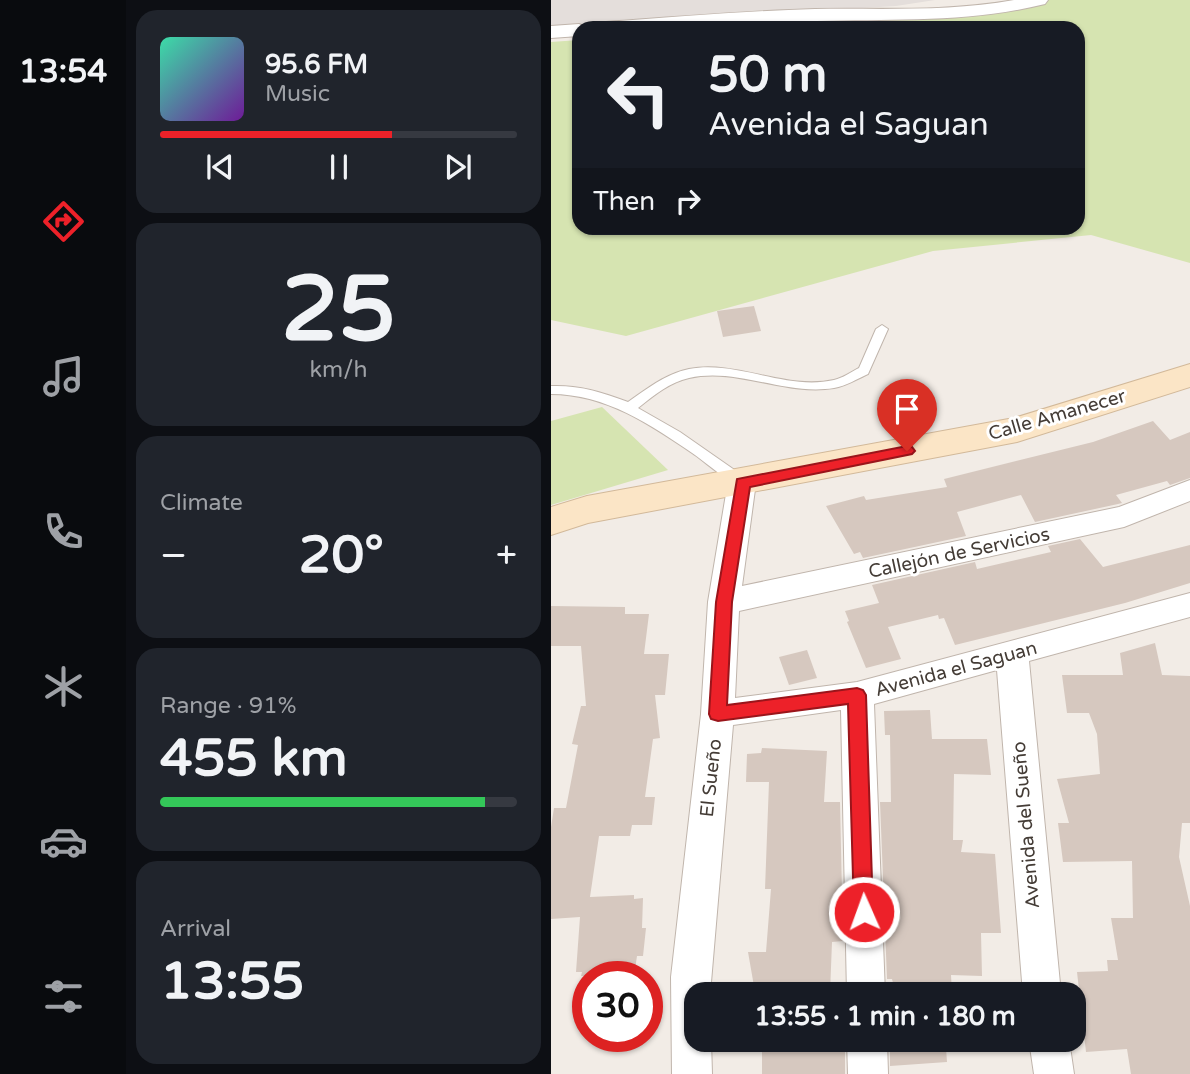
<!DOCTYPE html>
<html lang="en">
<head>
<meta charset="utf-8">
<style>
  :root { --surface:#171b24; --page:#20242c; --text:#f1f3f6; --muted:#9ea1a6; --line:#363941; --accent:#ed2129 }
  body { margin:0; font-family:"Varela Round",sans-serif; background:var(--page); color:var(--text); height:100vh; display:flex; flex-direction:column; font-size:26px; white-space:nowrap }
  * { box-sizing:border-box; margin:0 }
  p { font-size:23px; color:var(--muted) }
  .icon { flex:none; width:38px; height:38px; fill:none; stroke:currentColor; stroke-width:2; stroke-linecap:round; stroke-linejoin:round }
  .map { position:relative; flex:1; overflow:hidden }
  .panel { display:flex; flex-direction:column; gap:10px; padding:10px; background:#0d0f14; width:425px }
  .panel>* { flex:none }
  .hud { position:absolute; left:21px; top:21px; width:513px; height:214px; border-radius:21px; box-shadow:0 2px 5px #0004; background:#171b24; color:var(--text); overflow:hidden }
  .speed { position:absolute; left:21px; top:961px; display:flex; gap:14px; font-size:35px; font-weight:700; text-align:center }
  .speed>* { display:grid; place-content:center; width:91px; height:91px; border-radius:50%; background:var(--surface); box-shadow:0 2px 5px #0004; line-height:1 }
  .speed .limit { border:10px solid #d22; background:#fff; color:#111 }
  .pin { position:absolute; display:grid; place-items:center; width:60px; height:60px; color:#fff; margin:-72px -30px; border-radius:50% 50% 50% 0; rotate:-45deg; box-shadow:0 0 7px #0007 }
  .pin .icon { rotate:45deg }
  .me { position:absolute; width:77px; margin:-38px; rotate:358deg; stroke-linejoin:round; filter:drop-shadow(0 0 5px #0008) }
  .turn { display:flex; align-items:center; gap:24px; height:147px; padding:0 21px; font-size:32px }
  .turn .icon { width:91px; height:91px; stroke-width:2.5 }
  .turn b { display:block; font-size:49px; line-height:60px }
  .then { display:flex; align-items:center; height:66px; padding:0 21px; background:#0003; gap:14px; font-size:26px }
  .big { font-size:52px; font-weight:700; line-height:1.1 }
  .panel .widget { flex:1; display:flex; flex-direction:column; justify-content:center; gap:10px; min-width:0; padding:0 24px; border-radius:21px; background:var(--page) }
  .panel .dial { align-items:center; gap:0 }
  .dial b { font-size:91px; line-height:1 }
  .song { display:flex; align-items:center; gap:21px }
  .cover { width:84px; height:84px; border-radius:10px; background:linear-gradient(135deg,hsl(160 70% 55%),hsl(280 70% 35%)) }
  .played { height:7px; border-radius:4px; background:linear-gradient(90deg,var(--accent) 65%,var(--line) 65%) }
  .keys { display:flex; justify-content:space-around; direction:ltr }
  .heat { display:flex; justify-content:space-between; align-items:center; font-size:38px; direction:ltr }
  .charge { height:10px; border-radius:5px; background:linear-gradient(90deg,#34c759 91%,var(--line) 0) }
  .trip { position:absolute; left:133px; top:982px; width:402px; height:70px; border-radius:21px; background:var(--surface); box-shadow:0 2px 5px #0004; font-weight:700; line-height:70px; text-align:center }
  main { display:flex; flex:1; min-height:0 }
  .tabs { display:flex; flex-direction:column; width:126px; justify-content:space-around; align-items:center; background:#090b0e; color:var(--muted) }
  .tabs .icon { width:49px; height:49px }
  .tabs .active { color:var(--accent) }
  .tabs b { font-size:32px; color:var(--text) }
  .map>svg:first-child { display:block }
  .industrial { fill:#e4dedb }
  .green { fill:#d6e4b1 }
  .building { fill:#d6c8bf }
  .lines { fill:none; stroke-linecap:round; stroke-linejoin:round }
  .lane-casing { stroke:#c0b5ac; stroke-width:2 }
  .street-casing { stroke:#c0b5ac; stroke-width:2 }
  .secondary-casing { stroke:#d2b99a; stroke-width:2 }
  .lane { fill:#fff; fill-rule:evenodd }
  .street { fill:#fff; fill-rule:evenodd }
  .secondary { fill:#fbe5c6; fill-rule:evenodd }
  .route { fill:#ed2129; stroke:#9a151b; stroke-width:2 }
  .labels { text-anchor:middle; dominant-baseline:central; stroke-width:6; stroke-linejoin:round; paint-order:stroke }
  .street-label { font-size:19px; fill:#443c36; stroke:#fff }
</style>
</head>
<body>
<main>
<nav class="tabs">
<b>13:54</b>
<svg class="icon active" aria-label="directions" viewBox="0 0 24 24"><path d="M12 3l9 9-9 9-9-9zM9 14v-3h6M13 9l2 2-2 2"/></svg>
<svg class="icon" aria-label="music" viewBox="0 0 24 24"><path d="M9 18V5l10-2v13"/><circle cx="6" cy="18" r="3"/><circle cx="16" cy="16" r="3"/></svg>
<svg class="icon" aria-label="phone" viewBox="0 0 24 24"><path d="M5 4h4l2 5-3 2q2 4 5 5l2-3 5 2v4C11 20 4 13 5 4z"/></svg>
<svg class="icon" aria-label="climate" viewBox="0 0 24 24"><path d="M12 3v18M4 7l16 10M4 17L20 7"/></svg>
<svg class="icon" aria-label="car" viewBox="0 0 24 24"><path d="M5 17H2v-5l4-1 3-4h7l3 4 3 1v5h-3M9 17h6M6 11h13"/><circle cx="7" cy="17" r="2"/><circle cx="17" cy="17" r="2"/></svg>
<svg class="icon" aria-label="filters" viewBox="0 0 24 24"><path d="M4 7h16M4 17h16"/><circle cx="9" cy="7" r="2"/><circle cx="15" cy="17" r="2"/></svg>
</nav>
<section class="panel">
<div class="widget">
<div class="song"><i class="cover"></i><div><b>95.6 FM</b><p>Music</p></div></div>
<div class="played"></div>
<div class="keys"><svg class="icon" aria-label="previous" viewBox="0 0 24 24"><path d="M18 5L8 12l10 7zM5 5v14"/></svg><svg class="icon" aria-label="pause" viewBox="0 0 24 24"><path d="M8 5v14M16 5v14"/></svg><svg class="icon" aria-label="next" viewBox="0 0 24 24"><path d="M6 5l10 7-10 7zM19 5v14"/></svg></div>
</div>
<div class="widget dial"><b>25</b><p>km/h</p></div>
<div class="widget"><p>Climate</p>
<div class="heat"><a>−</a><b class="big">20°</b><a>+</a></div>
</div>
<div class="widget"><p>Range · 91%</p><b class="big">455 km</b><div class="charge"></div></div>
<div class="widget"><p>Arrival</p><b class="big">13:55</b></div>
</section>
<div class="map">
<svg width="639" height="1074" viewBox="0 0 639 1074">
  <rect width="100%" height="100%" fill="#f2ece6"/>
  <path class="industrial" d="M0 0H384L345 6 0 26Z"/>
  <g class="green">
    <path d="M462 0H639V263L540 235 382 251 75 336 0 320V42L28 40V228H527V28H188L333 17Z"/>
    <path d="M51 407 117 470 0 505V421Z"/>
  </g>
  <g class="building">
    <path d="M203 306 210 331 172 337 166 311Z"/>
    <path d="M602 421 619 440 639 432V478L619 485 616 481 565 495 571 503 567 504 484 522 470 495 406 512 415 536 312 558 309 552 303 554 275 506 313 496 315 500 396 487 393 479 542 442Z"/>
    <path d="M529 539 552 567 639 545V583L574 603 404 645 393 618 388 619 387 615 337 627 350 659 315 668 296 622 298 621 294 611 328 603 321 585 424 562 426 569 500 552 497 546Z"/>
    <path d="M0 606 74 607V614H98L93 654H118L114 695H104L109 738 102 739 94 797H104L101 825H81L79 836H48L39 897 83 895V899L92 898 91 928H95L92 956H86L83 976H30L31 972H25L29 917 0 919V827L3 808H15L27 745 21 744 30 706H35L30 646H0Z"/>
    <path d="M604 643 611 675 639 676V823H631L628 857 639 906V1074H580L576 1049 535 1052 526 972 557 971 556 960H567L560 918H582L581 861 512 862 507 823H518L506 779 549 774 546 734 538 713H516L511 675H572L569 653Z"/>
    <path d="M256 650 266 678 238 685 228 657Z"/>
    <path d="M379 710 381 739H436L440 775 403 774 402 840H412L410 852 444 854 450 933H430L431 976 400 975 401 994H350L349 983H342L341 979H336L329 802H340L339 735H334L333 711Z"/>
    <path d="M211 748 276 751 273 802H289L292 941 281 942 279 993 224 994 225 987 204 992 197 952H215L220 889H214L218 782H195L196 754 210 753Z"/>
    <path d="M269 1040H294V1074H211V1050L265 1048 264 1041Z"/>
    <path d="M339 1040H403L404 1047 395 1048 396 1062 339 1066Z"/>
  </g>
  <g class="lines">
    <defs>
      <path id="lane" d="M331 325 337 329 317 374C306 379 295 386 283 388 234 396 186 367 138 378 119 382 102 396 87 408L129 432 195 478 197 481 190 486C174 480 158 465 144 455 100 425 55 394 0 394V386C28 385 51 392 77 402 96 389 114 374 138 369 187 360 235 391 283 380 292 378 300 372 308 368L325 329Z"/>
      <g id="street">
        <path d="M463 0H497L494 4C418 23 343 19 265 21 191 23 119 28 45 28L48 24 55 22C125 17 194 11 264 9 331 8 397 12 463 0Z"/>
        <path d="M28 24 37 28H28V36L0 38V26Z"/>
        <path d="M191 472 201 475 205 482 191 586 568 507 639 480V501L573 527 188 611 184 698 306 682 639 593V617L478 661 510 994H472L446 670 323 704 334 994H296L290 710 182 725 159 994H145V1040H160L161 1074H121L120 977 150 714 157 602 177 482 181 475Z"/>
        <path d="M296 1040H336L337 1074H297Z"/>
        <path d="M478 1040H518L523 1074H483Z"/>
      </g>
      <path id="secondary" d="M639 364V387L466 442 37 523 0 535V507L36 496 463 418Z"/>
    </defs>
    <use href="#lane" class="lane-casing"/>
    <use href="#street" class="street-casing"/>
    <use href="#secondary" class="secondary-casing"/>
    <use href="#lane" class="lane"/>
    <use href="#street" class="street"/>
    <use href="#secondary" class="secondary"/>
  </g>
  <path class="route" d="M356 446 361 447 364 451 361 454 199 487 181 602 176 705 306 688 312 690 315 695 322 912 320 919 313 921 306 919 303 912 297 704 167 721 160 719 158 714 165 602 186 479Z"/>
  <g class="labels">
    <g class="street-label">
      <text transform="translate(506 415) rotate(-16)">Calle Amanecer</text>
      <text transform="translate(408 553) rotate(-12)">Callejón de Servicios</text>
      <text transform="translate(405 669) rotate(-15)">Avenida el Saguan</text>
      <text transform="translate(160 778) rotate(-84)">El Sueño</text>
      <text transform="translate(475 825) rotate(-95)">Avenida del Sueño</text>
    </g>
  </g>
</svg>
<div class="speed"><div class="limit">30</div></div>
<div class="pin" style="left:356px;top:451px;background:#d93025"><svg class="icon" aria-label="arrive" viewBox="0 0 24 24"><path d="M6 21V4h12l-3 4 3 4H6"/></svg></div>
<svg class="me" style="left:313px;top:912px" viewBox="-20 -20 40 40"><circle r="17" fill="#ed2129" stroke="#fff" stroke-width="3"/><path d="M0-11L8 9 0 5-8 9z" fill="#fff"/></svg>
<div class="trip">13:55 · 1 min · 180 m</div>
<div class="hud">
<div class="turn"><svg class="icon" aria-label="left" viewBox="0 0 24 24"><path d="M17 20v-9H6M10 6l-5 5 5 5"/></svg><div><b>50 m</b>Avenida el Saguan</div></div>
<div class="then">Then<svg class="icon" aria-label="right" viewBox="0 0 24 24"><path d="M7 20v-9h11M14 6l5 5-5 5"/></svg></div>
</div>
</div>
</main>
</body>
</html>
